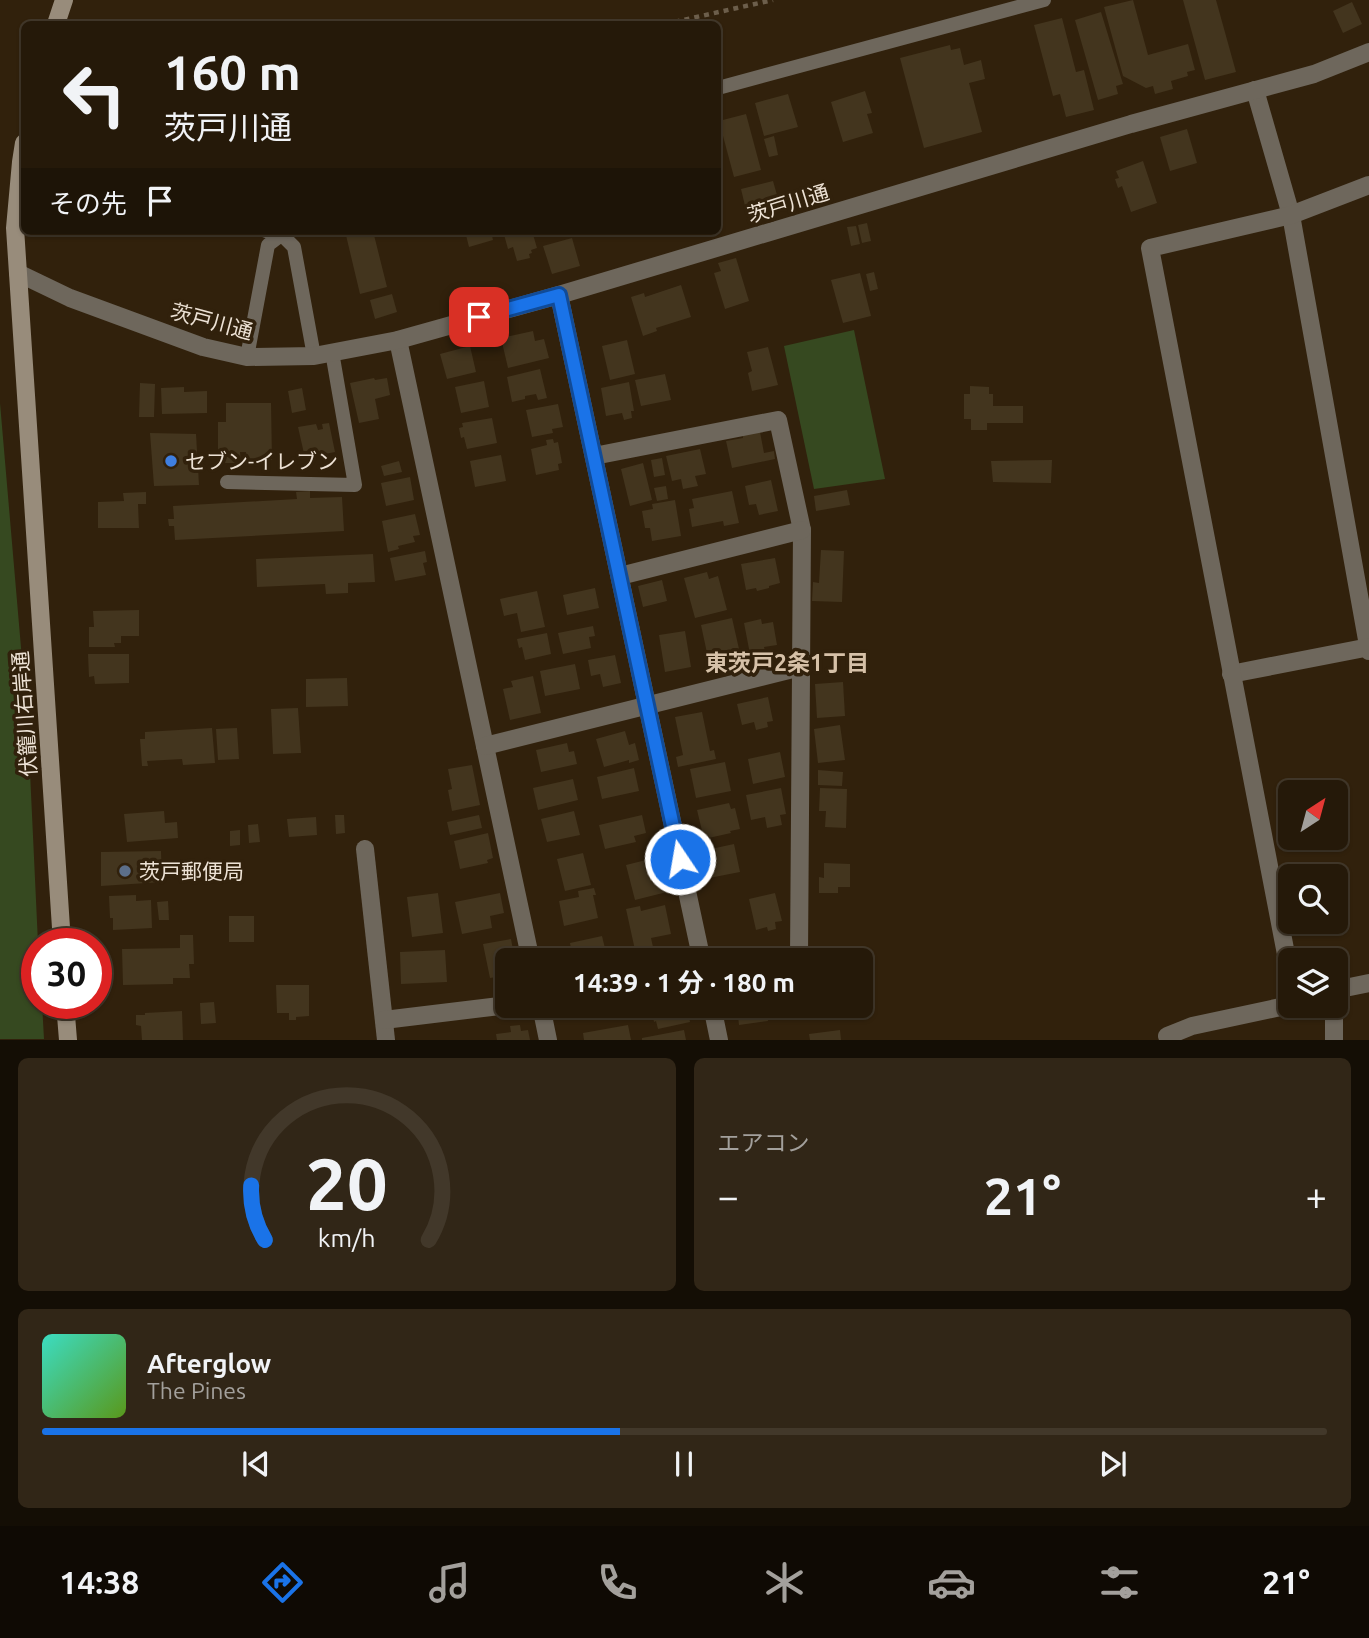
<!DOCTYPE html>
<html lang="ja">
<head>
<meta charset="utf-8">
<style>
  :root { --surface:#251909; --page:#312617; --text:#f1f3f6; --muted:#a3a09c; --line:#42382a; --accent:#1a73e8 }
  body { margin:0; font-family:Ubuntu,"Noto Sans JP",sans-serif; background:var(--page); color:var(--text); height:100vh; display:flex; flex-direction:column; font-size:26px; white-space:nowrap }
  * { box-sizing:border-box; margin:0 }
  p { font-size:23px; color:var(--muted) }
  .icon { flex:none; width:38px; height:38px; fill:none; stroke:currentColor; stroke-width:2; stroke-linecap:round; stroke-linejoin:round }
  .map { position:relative; height:1040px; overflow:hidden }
  .details { display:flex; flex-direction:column; gap:18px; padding:18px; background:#140e05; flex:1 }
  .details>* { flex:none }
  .top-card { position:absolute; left:21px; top:21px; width:700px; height:214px; border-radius:10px; box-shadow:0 2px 5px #0004,0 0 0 2px var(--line); background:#251909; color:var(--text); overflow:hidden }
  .needle { width:46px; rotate:36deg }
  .buttons { position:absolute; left:1278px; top:780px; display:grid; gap:14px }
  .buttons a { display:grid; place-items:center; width:70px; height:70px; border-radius:10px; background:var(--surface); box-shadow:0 2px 5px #0004,0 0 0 2px var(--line); font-size:35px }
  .speed { position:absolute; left:21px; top:928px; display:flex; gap:14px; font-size:35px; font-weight:700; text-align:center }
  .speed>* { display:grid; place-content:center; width:91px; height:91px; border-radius:50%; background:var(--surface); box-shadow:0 2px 5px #0004,0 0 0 2px var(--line); line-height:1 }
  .speed .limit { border:10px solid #d22; background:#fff; color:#111 }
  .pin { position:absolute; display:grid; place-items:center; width:60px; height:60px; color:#fff; margin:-30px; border-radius:14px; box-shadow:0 4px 10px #0006 }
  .me { position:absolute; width:77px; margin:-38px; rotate:348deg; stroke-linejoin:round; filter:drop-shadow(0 0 5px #0008) }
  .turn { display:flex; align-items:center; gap:24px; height:147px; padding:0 28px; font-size:32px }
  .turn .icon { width:91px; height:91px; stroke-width:2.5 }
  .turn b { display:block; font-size:49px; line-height:60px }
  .then { display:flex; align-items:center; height:66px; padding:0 28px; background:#0003; gap:14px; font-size:26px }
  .big { font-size:52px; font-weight:700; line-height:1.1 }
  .details .card { flex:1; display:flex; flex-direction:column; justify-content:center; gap:10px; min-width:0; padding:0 24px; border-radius:10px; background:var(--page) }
  .details .dial { align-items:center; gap:0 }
  .dial svg { height:182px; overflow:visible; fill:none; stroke:var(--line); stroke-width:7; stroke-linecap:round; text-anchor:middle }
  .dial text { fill:var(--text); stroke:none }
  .song { display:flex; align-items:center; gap:21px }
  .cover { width:84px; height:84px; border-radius:10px; background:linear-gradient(135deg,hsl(170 70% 55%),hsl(90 70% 35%)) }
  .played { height:7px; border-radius:4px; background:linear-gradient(90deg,var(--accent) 45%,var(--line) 45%) }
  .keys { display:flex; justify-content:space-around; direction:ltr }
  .heat { display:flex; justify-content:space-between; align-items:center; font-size:38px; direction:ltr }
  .details .tiles { flex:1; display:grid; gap:18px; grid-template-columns:1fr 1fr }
  .card:last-child { grid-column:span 2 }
  .trip { position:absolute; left:495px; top:948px; width:378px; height:70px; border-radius:10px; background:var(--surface); box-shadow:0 2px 5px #0004,0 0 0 2px var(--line); font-weight:700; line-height:70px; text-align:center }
  .dock { display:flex; height:112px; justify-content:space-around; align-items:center; background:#0f0a04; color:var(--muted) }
  .dock .icon { width:49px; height:49px }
  .dock .selected { color:var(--accent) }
  .dock b { font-size:32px; color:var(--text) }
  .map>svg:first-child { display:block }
  .green { fill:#364920 }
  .building { fill:#43351e }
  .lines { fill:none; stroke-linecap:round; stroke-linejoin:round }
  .path { stroke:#6c5e4b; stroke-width:4.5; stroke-dasharray:5 5; stroke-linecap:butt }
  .service { stroke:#6e675c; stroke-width:14 }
  .minor { stroke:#6e675c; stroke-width:18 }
  .tertiary { stroke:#6e675c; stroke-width:18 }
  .secondary { stroke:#988c7b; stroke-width:18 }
  .route-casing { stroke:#114b97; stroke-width:18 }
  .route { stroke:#1a73e8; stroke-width:12 }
  .shop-dot { fill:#3f7fe0; stroke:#31210c; stroke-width:2.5 }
  .service-dot { fill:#5c6f8a; stroke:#31210c; stroke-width:2.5 }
  .labels { text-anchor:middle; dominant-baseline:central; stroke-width:7; stroke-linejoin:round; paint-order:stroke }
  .street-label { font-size:21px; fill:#ede2d5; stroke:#31210c }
  .poi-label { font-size:21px; fill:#ede2d5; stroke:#31210c; text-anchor:start }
  .neighbourhood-label { font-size:23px; font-weight:bold; fill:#d6c1a8; stroke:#31210c }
</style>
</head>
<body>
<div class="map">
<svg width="1369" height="1040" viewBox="0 0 1369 1040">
  <rect width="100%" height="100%" fill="#31210c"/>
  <g class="green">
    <path d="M854 330 885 479 814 489 784 346Z"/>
    <path d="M0 403 28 729 38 943H37V1003H42L44 1039H0Z"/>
  </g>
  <g class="building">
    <path d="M1133 0 1148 55 1188 44 1195 70 1187 72 1188 76 1171 81 1173 89 1155 94 1153 86 1146 88 1123 76 1104 7Z"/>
    <path d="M1183 0H1216L1236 72 1205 80Z"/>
    <path d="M1352 2 1362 24 1343 33 1333 11Z"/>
    <path d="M1101 12 1123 84 1116 86 1118 94 1098 100 1075 20Z"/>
    <path d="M1062 18 1076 72 1084 70 1094 110 1066 117 1060 94 1053 96 1034 25Z"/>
    <path d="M950 45 951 50 960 48 964 65 981 60 985 79 969 83 982 132 924 148 900 58Z"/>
    <path d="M865 91 872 113 867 114 873 133 843 142 831 102Z"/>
    <path d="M788 94 798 127 764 136 755 103Z"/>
    <path d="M746 114 761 170 734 177 719 121Z"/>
    <path d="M1187 129 1197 163 1170 171 1160 137Z"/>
    <path d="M774 136 778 155 769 157 764 139Z"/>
    <path d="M1143 161 1157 203 1131 212 1122 186 1118 188 1115 179 1119 178 1116 171Z"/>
    <path d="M773 181 779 202 746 210 741 189Z"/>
    <path d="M867 223 871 241 862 243 858 225Z"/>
    <path d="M856 226 860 244 851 246 847 227Z"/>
    <path d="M345 231H373L387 287 360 294Z"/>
    <path d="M465 231H491L493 240 469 247Z"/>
    <path d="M503 231H532L537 248 531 250 532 253 529 254 530 258 517 261 513 247 508 249Z"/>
    <path d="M572 238 580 266 552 274 543 246Z"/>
    <path d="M736 258 749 301 725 309 714 273 721 271 718 263Z"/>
    <path d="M874 272 878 289 870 291 866 274Z"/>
    <path d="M860 273 871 316 843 323 831 280Z"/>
    <path d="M681 285 691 317 656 328 657 331 643 336 631 297 644 293 645 297Z"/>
    <path d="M392 294 397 312 375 319 370 300Z"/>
    <path d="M533 331 535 341 544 339 549 358 508 368 501 338Z"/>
    <path d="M627 340 635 374 610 380 602 346Z"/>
    <path d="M470 346 476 372 447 379 440 354Z"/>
    <path d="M768 347 778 385 752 391 748 373 752 371 747 352Z"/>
    <path d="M540 369 547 398 538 400 536 394 525 396V399L512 402 507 377Z"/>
    <path d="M665 374 671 400 641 406 635 380Z"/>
    <path d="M374 378 375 380 387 378 390 395 375 399 379 419 359 423 350 383Z"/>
    <path d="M484 381 489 407 461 413 455 387Z"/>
    <path d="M629 382 634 411H631L632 418 624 420 622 413 606 416 601 388Z"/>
    <path d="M140 383 155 384 154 417H139Z"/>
    <path d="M970 386 989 387V394H993V406H1023V423H987V430H971V419H964V394H970Z"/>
    <path d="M184 387V392L207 391V413L162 414 161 388Z"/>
    <path d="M302 388 306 410 292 413 288 391Z"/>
    <path d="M226 403H271L272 460H245L246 452H240L241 463H218V422H226Z"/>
    <path d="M558 404 563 427 552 429 553 433 532 437 526 410Z"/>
    <path d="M492 418 497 443 467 449 464 437 461 438 459 428 463 427 462 423Z"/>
    <path d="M329 423 335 452 305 458 298 427 316 424 318 430 323 429 322 424Z"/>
    <path d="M760 432 764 453 774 451 775 459 732 468 726 441 743 438V435Z"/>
    <path d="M150 433 196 434 199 485 154 486Z"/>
    <path d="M553 439 554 443 558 442 562 463 558 464 559 470 536 475 531 449 547 445 546 440Z"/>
    <path d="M700 449 706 474 695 476 698 486 683 489 681 479 672 481 666 456Z"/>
    <path d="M501 455 506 481 475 487 470 461Z"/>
    <path d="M662 458 665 475 654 477 651 460Z"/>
    <path d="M1052 460 1051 483 993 482 991 461Z"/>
    <path d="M399 461 402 472 384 476 381 466Z"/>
    <path d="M643 463 652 500 630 506 621 469Z"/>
    <path d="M410 477 414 500 386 506 381 483Z"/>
    <path d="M771 480 778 511 759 515 756 504 749 505 745 486Z"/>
    <path d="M666 486 668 499 657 501 654 488Z"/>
    <path d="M847 490 850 505 816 511 814 496Z"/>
    <path d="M310 491V498L342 497 344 531 175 540 174 526H169L168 519H174L173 506 297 499 296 492Z"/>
    <path d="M732 491 739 523 724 526 723 521 692 527 689 509 694 508 692 499Z"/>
    <path d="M146 492V504H138L139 528H98V502L124 501 123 493Z"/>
    <path d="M675 500 681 536 652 541 650 528H645L642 511 653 509 652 504Z"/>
    <path d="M415 514 420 535 413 536 415 542 398 546 399 549 388 552 382 521Z"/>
    <path d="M821 550 844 551 842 602 812 601 813 582 819 583Z"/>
    <path d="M425 551 427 562 423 563 426 575 395 581 390 558Z"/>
    <path d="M373 554 375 582 348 583V593L326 594 325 584 257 587 256 559Z"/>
    <path d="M775 558 780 583 769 586V588L757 591 756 588 746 590 741 564Z"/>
    <path d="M707 572 709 579 718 576 727 610 695 618 684 578Z"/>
    <path d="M662 580 667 601 643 607 638 586Z"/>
    <path d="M595 588 599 608 567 615 563 595Z"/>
    <path d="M537 591 545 627 521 632 517 613 504 616 500 599Z"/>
    <path d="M139 610V636H121V643H114L115 647H89V627H94L93 611Z"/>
    <path d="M732 618 739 649H737L738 654 726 656V653L715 655 714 651 707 653 701 625Z"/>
    <path d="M761 619 762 624 773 622 777 645 764 647 765 651 750 654 744 623Z"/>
    <path d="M593 626 595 636 589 637 591 648 563 654 558 633Z"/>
    <path d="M685 631 691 667 665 672 659 635Z"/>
    <path d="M547 633 551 654 525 660 522 647 519 648 517 639Z"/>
    <path d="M88 654H129V683L95 684 94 676 89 677Z"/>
    <path d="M615 655 621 683 603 687 600 674 591 676 588 660Z"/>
    <path d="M575 664 580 689 545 696 540 671Z"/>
    <path d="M533 676 541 713 510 720 503 689 513 687 511 681Z"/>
    <path d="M347 678 348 706 306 707V679Z"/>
    <path d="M843 682 845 716 817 718 815 684Z"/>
    <path d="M768 697 773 721 767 722 768 727 756 730 754 722 742 725 737 704Z"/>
    <path d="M298 708 301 753 273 754 271 709Z"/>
    <path d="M702 712 710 751 714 750 716 759 678 767 676 757 683 755 675 717Z"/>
    <path d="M840 725 845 760 818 763 814 729Z"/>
    <path d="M212 728 215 763 183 765 182 759 147 761 148 766H142L140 739H145V732Z"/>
    <path d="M237 728 239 759 218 760 216 729Z"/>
    <path d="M625 731 629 745 635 743 639 760 629 763V760L604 767 596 739Z"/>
    <path d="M567 743 569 752 574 751 577 764 541 772 536 750Z"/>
    <path d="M780 752 785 777 753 784 748 759Z"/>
    <path d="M725 762 731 791 696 798 690 769Z"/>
    <path d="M472 765 480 805 452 811 448 790 452 789 448 769Z"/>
    <path d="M634 768 639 791 602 799 597 777Z"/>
    <path d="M818 770 843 772 842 786 818 785Z"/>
    <path d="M573 779 578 800 538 810 533 788Z"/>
    <path d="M781 788 786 814 780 815 782 825 767 828 765 817 751 820 746 795Z"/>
    <path d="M820 788 847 789 846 828 825 827 826 811H819Z"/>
    <path d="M729 803 731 809 735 808 740 829 730 831 731 833 704 839 697 810Z"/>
    <path d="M164 811 165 823 177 822 178 838 127 842 124 814Z"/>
    <path d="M574 811 580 835 547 842 541 819Z"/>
    <path d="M335 815H344L345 833 336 834Z"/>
    <path d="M479 815 482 828 450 835 447 822Z"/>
    <path d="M642 815 646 833 634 836 636 842 605 849 599 825Z"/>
    <path d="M316 817 317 835 289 837 287 819Z"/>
    <path d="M258 824 260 842 249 843 248 825Z"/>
    <path d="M240 830V845L230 846V831Z"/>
    <path d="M488 833 493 858 487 860 488 863 460 869 454 841Z"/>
    <path d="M734 844 740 872 704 879 697 852Z"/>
    <path d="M161 851 162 882 101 886V852Z"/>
    <path d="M583 853 591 885 565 891 557 859Z"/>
    <path d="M658 857 667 892 635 900 626 865Z"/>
    <path d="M824 863 850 864V887H838V893H819V877L824 878Z"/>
    <path d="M594 888 596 895H593L598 918 564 926 559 901 579 897 578 891Z"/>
    <path d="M438 893 443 933 412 937 407 897Z"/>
    <path d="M500 893 504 913 490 916 492 928 462 934 455 902Z"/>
    <path d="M775 893 782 921 775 922 776 929 768 931 767 927 756 930 749 899Z"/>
    <path d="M136 895V901L151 900 152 928 113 930V918H110L109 896Z"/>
    <path d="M168 901 169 920H159L157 902Z"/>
    <path d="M665 905 671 934 651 938 653 947 635 950 626 909 640 906 641 911Z"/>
    <rect x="229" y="916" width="25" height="26"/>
    <path d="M180 935H193L194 964H189L190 978H173V984L123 985 122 949 180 948Z"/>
    <path d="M602 936 608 961H573L570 943Z"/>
    <path d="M511 939 515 961H508V975L490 978 483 944Z"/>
    <path d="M678 949 681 960 628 961V960Z"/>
    <path d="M445 950 447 982 401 984 400 952Z"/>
    <path d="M276 985H309V1016L296 1017V1020H289V1013H277Z"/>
    <path d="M214 1002 216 1023 201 1024 200 1003Z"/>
    <path d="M651 1006H687L690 1022 658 1029 656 1021 654 1022Z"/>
    <path d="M737 1006H766L768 1021 739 1025Z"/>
    <path d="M778 1006H807L808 1015 779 1018Z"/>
    <path d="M182 1011 183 1040H142L141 1026 136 1025V1015H145V1013Z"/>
    <path d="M520 1025 521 1031 528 1030 530 1040H497L496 1034 511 1032 510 1026Z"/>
    <path d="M628 1025 631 1040H584L583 1033Z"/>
    <path d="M684 1030 686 1040H642V1038Z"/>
    <path d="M840 1030 841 1040H810L809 1034Z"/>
  </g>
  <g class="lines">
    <path class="path" d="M665 24 773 0"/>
    <g class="service">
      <path d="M718 88 1044 0"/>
      <path d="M266 231 282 235 294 247 314 356"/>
      <path d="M247 357 268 245 285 232"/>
      <path d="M227 482 355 485 332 352"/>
    </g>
    <g class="minor">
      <path d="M1255 90 1291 215 1369 651"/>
      <path d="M559 295 702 961"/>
      <path d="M398 340 531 961"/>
      <path d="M594 456 778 420 802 530 799 957 780 961"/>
      <path d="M620 576 802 530"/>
      <path d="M1231 674 1369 647"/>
      <path d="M485 746 801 667"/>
      <path d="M365 849 386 1040"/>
      <path d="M1290 975 1150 248 1291 215 1369 185"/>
      <path d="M541 1006 548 1040"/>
      <path d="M712 1006 719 1040"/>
      <path d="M1334 1006V1040"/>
      <path d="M384 1020 508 1005"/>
    </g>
    <g class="tertiary">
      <path d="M18 273 70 298 203 347 247 357 314 356 398 340 559 295 1131 124 1314 74 1369 52"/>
      <path d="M1335 990 1369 983"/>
      <path d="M1167 1036 1192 1026 1290 1005"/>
    </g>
    <g class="secondary">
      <path d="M56 24 64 0"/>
      <path d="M24 143 21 162 15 228 62 943"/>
      <path d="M65 1003 68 1040"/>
    </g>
  </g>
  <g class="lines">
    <defs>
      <path id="route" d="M479 317 559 295 680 859"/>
    </defs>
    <use href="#route" class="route-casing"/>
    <use href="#route" class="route"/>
  </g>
  <circle class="shop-dot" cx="171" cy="461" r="7"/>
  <circle class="service-dot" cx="125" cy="871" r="7"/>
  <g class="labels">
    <g class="street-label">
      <text transform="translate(788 203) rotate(-17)">茨戸川通</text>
      <text transform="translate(212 321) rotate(15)">茨戸川通</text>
      <text transform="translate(24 714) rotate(-94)">伏籠川右岸通</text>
    </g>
    <g class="poi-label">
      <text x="185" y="461">セブン-イレブン</text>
      <text x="139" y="871">茨戸郵便局</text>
    </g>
    <g class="neighbourhood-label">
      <text x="787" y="662">東茨戸2条1丁目</text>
    </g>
  </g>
</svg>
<div class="buttons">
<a><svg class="needle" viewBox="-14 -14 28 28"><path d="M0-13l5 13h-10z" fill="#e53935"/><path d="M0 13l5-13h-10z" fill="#a3a09c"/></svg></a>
<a><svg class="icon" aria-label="search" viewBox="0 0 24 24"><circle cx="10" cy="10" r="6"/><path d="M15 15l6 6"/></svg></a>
<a><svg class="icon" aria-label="layers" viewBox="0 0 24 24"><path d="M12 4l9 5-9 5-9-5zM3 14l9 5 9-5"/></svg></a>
</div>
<div class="speed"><div class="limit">30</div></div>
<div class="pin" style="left:479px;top:317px;background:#d93025"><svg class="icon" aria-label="arrive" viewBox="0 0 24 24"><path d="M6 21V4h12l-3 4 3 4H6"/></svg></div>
<svg class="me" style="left:680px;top:859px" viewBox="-20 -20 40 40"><circle r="17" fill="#1a73e8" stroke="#fff" stroke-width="3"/><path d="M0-11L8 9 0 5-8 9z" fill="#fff"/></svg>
<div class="trip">14:39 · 1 分 · 180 m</div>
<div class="top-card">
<div class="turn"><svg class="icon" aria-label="left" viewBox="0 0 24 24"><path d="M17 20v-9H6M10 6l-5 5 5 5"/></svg><div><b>160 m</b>茨戸川通</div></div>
<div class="then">その先<svg class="icon" aria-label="arrive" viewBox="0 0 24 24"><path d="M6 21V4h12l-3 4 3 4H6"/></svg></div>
</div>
</div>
<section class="details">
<div class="tiles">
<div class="card dial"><svg viewBox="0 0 100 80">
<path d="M14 69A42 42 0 1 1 86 69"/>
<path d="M14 69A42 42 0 0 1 8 45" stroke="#1a73e8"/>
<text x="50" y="56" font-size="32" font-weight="700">20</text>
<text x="50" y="72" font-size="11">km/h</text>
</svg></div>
<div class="card"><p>エアコン</p>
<div class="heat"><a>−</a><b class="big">21°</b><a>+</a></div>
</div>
<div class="card">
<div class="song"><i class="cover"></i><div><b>Afterglow</b><p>The Pines</p></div></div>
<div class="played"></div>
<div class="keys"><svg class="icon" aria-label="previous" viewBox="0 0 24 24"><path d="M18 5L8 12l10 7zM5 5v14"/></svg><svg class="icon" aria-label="pause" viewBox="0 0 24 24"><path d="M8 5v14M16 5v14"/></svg><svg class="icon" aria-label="next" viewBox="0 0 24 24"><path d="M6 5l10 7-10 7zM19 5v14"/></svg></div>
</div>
</div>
</section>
<nav class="dock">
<b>14:38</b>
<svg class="icon selected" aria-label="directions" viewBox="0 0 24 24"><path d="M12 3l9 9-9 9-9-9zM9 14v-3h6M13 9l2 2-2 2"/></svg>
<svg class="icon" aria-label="music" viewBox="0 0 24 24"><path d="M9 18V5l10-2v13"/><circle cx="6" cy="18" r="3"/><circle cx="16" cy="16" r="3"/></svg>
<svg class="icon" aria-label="phone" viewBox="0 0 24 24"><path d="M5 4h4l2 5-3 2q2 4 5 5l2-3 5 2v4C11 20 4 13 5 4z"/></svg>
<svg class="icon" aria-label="climate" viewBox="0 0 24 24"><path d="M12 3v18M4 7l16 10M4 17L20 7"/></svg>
<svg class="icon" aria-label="car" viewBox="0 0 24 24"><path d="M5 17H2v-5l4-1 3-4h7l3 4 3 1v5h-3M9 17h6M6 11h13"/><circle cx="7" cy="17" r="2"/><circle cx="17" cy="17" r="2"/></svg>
<svg class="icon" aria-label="filters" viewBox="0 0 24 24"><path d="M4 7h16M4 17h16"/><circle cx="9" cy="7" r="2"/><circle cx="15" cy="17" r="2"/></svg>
<b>21°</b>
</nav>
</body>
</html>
